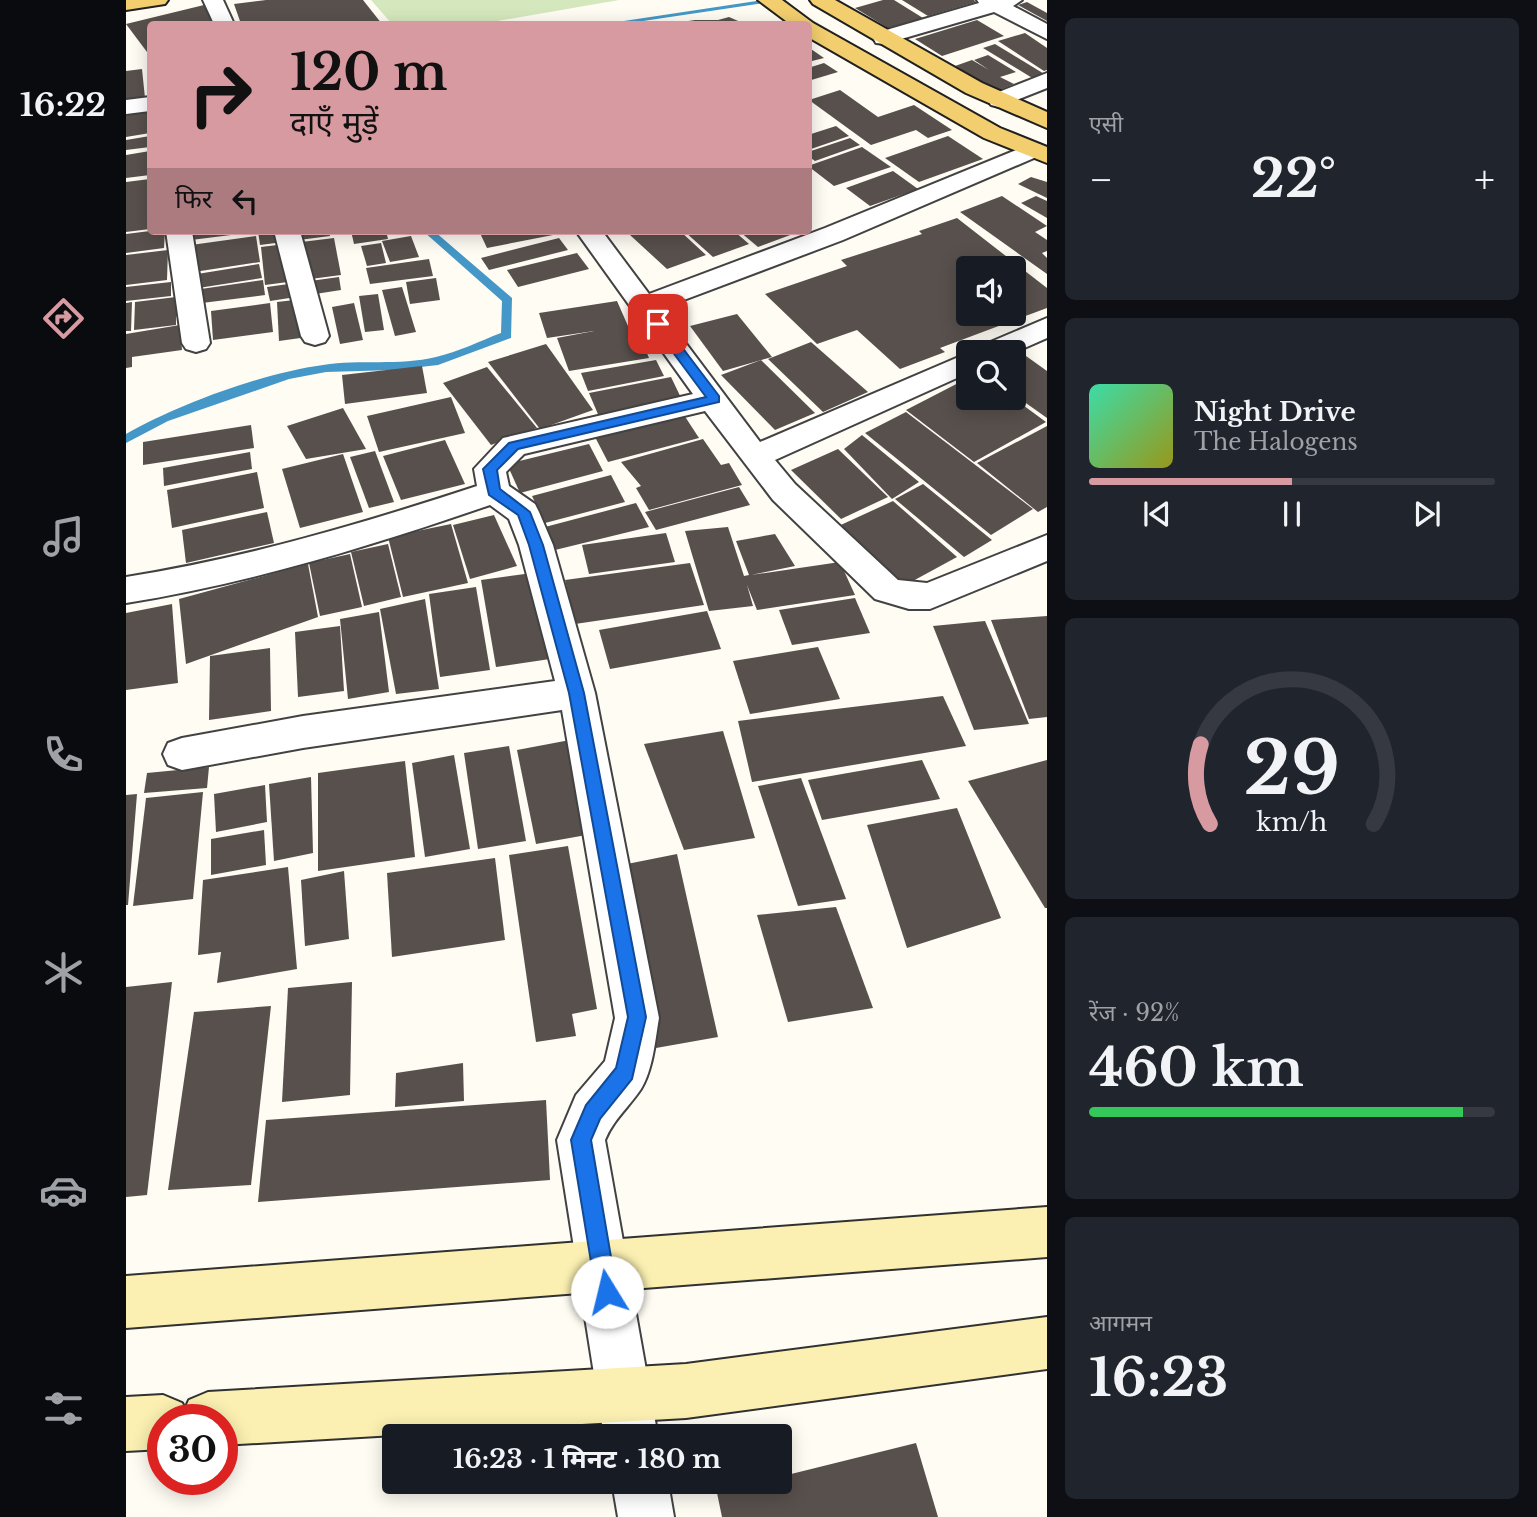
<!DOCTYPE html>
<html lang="hi">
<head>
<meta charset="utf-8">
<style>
  :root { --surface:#171b24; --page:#20242c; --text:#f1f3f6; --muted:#9ea1a6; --line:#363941; --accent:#d89aa1 }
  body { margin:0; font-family:"Libre Baskerville","Noto Sans Devanagari",serif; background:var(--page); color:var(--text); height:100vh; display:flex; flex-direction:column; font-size:26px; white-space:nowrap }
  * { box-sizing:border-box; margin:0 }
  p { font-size:23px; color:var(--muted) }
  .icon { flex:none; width:38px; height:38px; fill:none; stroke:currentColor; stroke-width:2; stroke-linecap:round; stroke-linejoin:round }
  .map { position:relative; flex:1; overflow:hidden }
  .panel { display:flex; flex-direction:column; gap:18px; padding:18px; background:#0d0f14; width:490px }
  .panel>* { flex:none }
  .guide { position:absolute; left:21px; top:21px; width:665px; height:214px; border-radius:7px; box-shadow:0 4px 18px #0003; background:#d89aa1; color:#111; overflow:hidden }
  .fabs { position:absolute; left:830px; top:256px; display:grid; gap:14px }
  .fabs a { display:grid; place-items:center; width:70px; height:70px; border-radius:7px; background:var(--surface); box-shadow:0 4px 18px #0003; font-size:35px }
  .speed { position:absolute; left:21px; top:1404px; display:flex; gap:14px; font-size:35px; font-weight:700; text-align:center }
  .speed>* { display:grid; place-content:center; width:91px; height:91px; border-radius:50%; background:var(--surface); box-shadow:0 4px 18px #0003; line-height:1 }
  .speed .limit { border:10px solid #d22; background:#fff; color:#111 }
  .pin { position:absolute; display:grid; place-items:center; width:60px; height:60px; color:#fff; margin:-30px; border-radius:14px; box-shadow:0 4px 10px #0006 }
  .me { position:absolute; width:77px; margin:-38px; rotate:351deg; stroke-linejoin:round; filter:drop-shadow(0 0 5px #0008) }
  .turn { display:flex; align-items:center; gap:24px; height:147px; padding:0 28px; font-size:32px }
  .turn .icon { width:91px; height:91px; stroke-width:2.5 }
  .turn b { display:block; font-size:49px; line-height:60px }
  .then { display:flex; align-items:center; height:66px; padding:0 28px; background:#0003; gap:14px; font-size:26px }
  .big { font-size:52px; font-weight:700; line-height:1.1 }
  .panel .widget { flex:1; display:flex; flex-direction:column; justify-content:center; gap:10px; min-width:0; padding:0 24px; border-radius:10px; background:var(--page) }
  .panel .dial { align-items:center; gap:0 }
  .dial svg { height:182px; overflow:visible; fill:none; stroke:var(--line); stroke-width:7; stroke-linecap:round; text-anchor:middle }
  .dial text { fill:var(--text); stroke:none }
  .song { display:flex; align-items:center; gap:21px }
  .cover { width:84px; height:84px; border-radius:10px; background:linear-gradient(135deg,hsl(160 70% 55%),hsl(60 70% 35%)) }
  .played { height:7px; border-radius:4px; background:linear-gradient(90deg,var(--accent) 50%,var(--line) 50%) }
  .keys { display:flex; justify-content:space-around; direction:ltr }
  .heat { display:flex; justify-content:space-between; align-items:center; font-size:38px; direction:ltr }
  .charge { height:10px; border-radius:5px; background:linear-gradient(90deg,#34c759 92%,var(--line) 0) }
  .trip { position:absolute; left:256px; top:1424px; width:410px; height:70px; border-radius:7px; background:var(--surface); box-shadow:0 4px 18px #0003; font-weight:700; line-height:70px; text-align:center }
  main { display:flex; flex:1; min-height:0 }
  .tab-bar { display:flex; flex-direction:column; width:126px; justify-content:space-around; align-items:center; background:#090b0e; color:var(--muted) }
  .tab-bar .icon { width:49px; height:49px }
  .tab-bar .active { color:var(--accent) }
  .tab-bar b { font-size:32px; color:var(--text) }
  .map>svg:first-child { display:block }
  .green { fill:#d5e8bd }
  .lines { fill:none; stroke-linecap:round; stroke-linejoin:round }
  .stream { fill:#4497c7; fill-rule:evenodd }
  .building { fill:#58504c; fill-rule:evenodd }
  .street-casing { stroke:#424242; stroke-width:4 }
  .secondary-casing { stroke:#313131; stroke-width:4 }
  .primary-casing { stroke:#202020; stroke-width:4 }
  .street { fill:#fff; fill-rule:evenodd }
  .secondary { fill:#fbf0b1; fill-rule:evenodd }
  .primary { fill:#f2ce6f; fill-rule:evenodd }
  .route { fill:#1a73e8; stroke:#114b97; stroke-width:2 }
</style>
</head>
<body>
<main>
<nav class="tab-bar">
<b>16:22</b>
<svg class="icon active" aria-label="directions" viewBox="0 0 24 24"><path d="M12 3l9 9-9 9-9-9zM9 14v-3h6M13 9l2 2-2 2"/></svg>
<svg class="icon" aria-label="music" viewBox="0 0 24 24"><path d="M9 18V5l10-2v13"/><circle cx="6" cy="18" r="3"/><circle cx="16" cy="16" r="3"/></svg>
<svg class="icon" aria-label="phone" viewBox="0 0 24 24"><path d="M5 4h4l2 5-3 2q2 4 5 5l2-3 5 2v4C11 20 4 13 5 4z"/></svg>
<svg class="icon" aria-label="climate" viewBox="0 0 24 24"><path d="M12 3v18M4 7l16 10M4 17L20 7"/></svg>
<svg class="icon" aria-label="car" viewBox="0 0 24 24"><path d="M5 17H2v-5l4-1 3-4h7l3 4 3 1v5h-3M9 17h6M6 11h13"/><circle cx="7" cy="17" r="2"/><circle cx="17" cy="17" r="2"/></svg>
<svg class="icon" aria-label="filters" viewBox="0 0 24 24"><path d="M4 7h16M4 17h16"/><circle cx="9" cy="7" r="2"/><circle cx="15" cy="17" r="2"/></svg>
</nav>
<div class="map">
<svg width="921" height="1517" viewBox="0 0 921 1517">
  <rect width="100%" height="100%" fill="#fefcf3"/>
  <path class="green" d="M245 0H493L354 24H266Z"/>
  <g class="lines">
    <g class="stream">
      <path d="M637 0H659L497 24H478Z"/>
      <path d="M297 231H308L386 298 385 338 312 365 268 370 200 372 163 379 42 421 0 443V434C53 404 137 373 197 365 234 359 273 366 310 357 332 352 354 341 375 333L376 301Z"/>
    </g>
  </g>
  <g class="building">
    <path d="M140 0H237L256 24H115L108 4Z"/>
    <path d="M757 0H768L797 18 762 28 729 8Z"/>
    <path d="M776 0H848L850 2 802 16Z"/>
    <path d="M901 2 921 13V21L892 5Z"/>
    <path d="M78 5 95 24H24V51L21 52 0 24Z"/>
    <path d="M603 17 619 24H543L569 20H592Z"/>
    <path d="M851 20 878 36 816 56 789 39Z"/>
    <path d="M899 33 921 48V70L918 71 872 41Z"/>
    <path d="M869 44 920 75 908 79 857 48Z"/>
    <path d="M682 47 698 58 682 62Z"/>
    <path d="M862 55 890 72 874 77 888 84 871 91 829 66 846 60 863 70 848 60Z"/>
    <path d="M698 63 712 72 682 81V68Z"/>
    <path d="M16 69 19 98 0 100V71Z"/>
    <path d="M714 90 752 117 788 105 826 130 802 138 790 130 745 145 683 100Z"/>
    <path d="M21 111 24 133 0 137V114Z"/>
    <path d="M710 126 723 136 682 150V135Z"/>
    <path d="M24 136V147L0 150V140Z"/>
    <path d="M822 136 857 159 793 182 759 158Z"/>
    <path d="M724 138 734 145 689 161 682 156V152Z"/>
    <path d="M736 147 765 167 708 186 682 166Z"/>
    <path d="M24 151V175L0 178V155Z"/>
    <path d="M767 171 792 189 744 206 720 188Z"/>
    <path d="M905 177 921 182V198L892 184Z"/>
    <path d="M24 179V229L0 232V182Z"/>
    <path d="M876 196 921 226 909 232 921 240V251L916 253 921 258V274L834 212Z"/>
    <path d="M910 196 921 201V218L895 203Z"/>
    <path d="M831 218 921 288V308L814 348 819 352 774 369 731 330 691 344 639 294 721 266 715 260 796 234 793 231ZM842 268H887V313H842Z"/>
    <path d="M24 231H39L38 248 0 253V234Z"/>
    <path d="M65 231H121V233L65 240Z"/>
    <path d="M132 231H203L204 236 134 245Z"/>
    <path d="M225 231H260L262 239 228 244Z"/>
    <path d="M353 231H425L427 235 361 248Z"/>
    <path d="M515 231H554L580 255 541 269 504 235Z"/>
    <path d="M558 231H608L623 244 587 257Z"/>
    <path d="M613 231H675L632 247Z"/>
    <path d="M130 236 134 262 68 272 65 245Z"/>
    <path d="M285 236 293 257 264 262 256 241Z"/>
    <path d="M208 238 215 275 139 285 135 247Z"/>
    <path d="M433 238 442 250 363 270 355 258Z"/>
    <path d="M255 243 260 263 241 266 235 246Z"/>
    <path d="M42 250 41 280 0 285V255Z"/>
    <path d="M451 253 463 269 392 287 381 270Z"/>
    <path d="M303 259 307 276 244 284 240 268Z"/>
    <path d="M133 264 136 278 66 289 65 275Z"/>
    <path d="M213 277 215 290 144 301 141 287Z"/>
    <path d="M310 278 314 300 284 304 280 282Z"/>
    <path d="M137 280 139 295 76 303 75 289Z"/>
    <path d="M45 282V296L0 301V287Z"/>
    <path d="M276 287 290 332 269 336 256 290Z"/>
    <path d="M252 294 258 330 239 332 233 296Z"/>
    <path d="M50 297V325L8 330 9 302Z"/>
    <path d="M186 298 189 336 153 341 151 302Z"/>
    <path d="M491 301 502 326 509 325 523 358 443 371 431 338 468 331 421 338 413 313Z"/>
    <path d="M6 302 5 331H0V303Z"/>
    <path d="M144 303 147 332 87 340 85 311Z"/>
    <path d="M228 303 237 340 214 344 206 307Z"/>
    <path d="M611 314 646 357 597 371 564 326Z"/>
    <path d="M54 325 56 350 6 357V367L0 368V334Z"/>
    <path d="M685 342 742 392 697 412 642 359Z"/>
    <path d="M420 344 467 410 414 429 362 362Z"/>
    <path d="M900 356 921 371V418L887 394V362Z"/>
    <path d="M530 360 538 376 462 391 455 373Z"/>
    <path d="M635 360 689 413 649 430 595 375Z"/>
    <path d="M296 366 301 393 219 404 216 375Z"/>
    <path d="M361 367 411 428 365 445 317 383Z"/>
    <path d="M545 377 558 404 474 419 463 393Z"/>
    <path d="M842 378V397H886L920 422 848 462 780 410Z"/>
    <path d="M325 397 339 433 253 452 241 416Z"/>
    <path d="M217 408 240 449 180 459 161 426Z"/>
    <path d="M780 412 907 509 865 535 739 433Z"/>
    <path d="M558 415 573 438 482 462 469 437Z"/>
    <path d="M125 425 128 448 17 465V442Z"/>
    <path d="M921 426V507L912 512 851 463Z"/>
    <path d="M736 435 793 482 766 499 718 449Z"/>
    <path d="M577 439 595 465 603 463 616 485 523 510 510 488 515 486 495 462Z"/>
    <path d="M319 440 339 484 275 500 257 456Z"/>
    <path d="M463 444 477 471 394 493 381 464Z"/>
    <path d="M712 449 762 497 715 519 665 470Z"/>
    <path d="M249 451 268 502 243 508 224 457Z"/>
    <path d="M124 452 126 469 38 486 37 468Z"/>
    <path d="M217 454 237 512 174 528 156 469Z"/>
    <path d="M131 472 138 508 46 528 41 490Z"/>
    <path d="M485 475 499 502 419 523 406 496Z"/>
    <path d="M797 484 866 540 838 557 769 499Z"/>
    <path d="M613 487 624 505 530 530 519 512Z"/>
    <path d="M767 501 831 557 774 588 706 529Z"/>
    <path d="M510 503 523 527 429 550 419 527Z"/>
    <path d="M141 512 148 543 60 563 56 530Z"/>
    <path d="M368 515 391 566 344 579 327 525Z"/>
    <path d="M325 524 342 583 277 597 262 537Z"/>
    <path d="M602 527 618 576 623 575 610 541 649 534 669 566 625 575 714 562 729 595 631 610 621 585 627 606 583 611 559 531Z"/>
    <path d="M540 533 549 562 463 574 456 545Z"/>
    <path d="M262 544 275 597 238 606 225 552Z"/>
    <path d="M224 554 236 607 194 616 183 563Z"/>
    <path d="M564 563 578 605 449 624 439 580Z"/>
    <path d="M182 564 192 617 60 664 53 599Z"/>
    <path d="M406 573 424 659 370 667 355 580Z"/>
    <path d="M350 587 364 670 314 677 303 594Z"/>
    <path d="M729 598 744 633 666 645 653 610Z"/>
    <path d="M299 599 313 689 270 694 254 609Z"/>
    <path d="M46 604 52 683 0 690V613Z"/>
    <path d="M581 611 595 649 484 669 473 630Z"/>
    <path d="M253 612 263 692 222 699 214 619Z"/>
    <path d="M921 616V717L903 719 865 620Z"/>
    <path d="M859 621 903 724 848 730 807 626Z"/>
    <path d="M214 626 218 691 172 697 169 632Z"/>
    <path d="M692 647 714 699 624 714 607 661Z"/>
    <path d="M144 648 145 711 83 720 84 656Z"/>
    <path d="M817 696 840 746 626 782 612 721Z"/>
    <path d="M597 731 629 838 558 850 518 744Z"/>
    <path d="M444 740 466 834 410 844 391 750Z"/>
    <path d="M383 746 400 841 352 849 338 753Z"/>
    <path d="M328 755 344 849 299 857 286 763Z"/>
    <path d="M796 760 814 799 696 820 682 780Z"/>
    <path d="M921 760V908H919L842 781Z"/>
    <path d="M279 761 289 857 192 871V773Z"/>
    <path d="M83 767 81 788 18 793 21 773Z"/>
    <path d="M185 777 187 853 148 861 143 784Z"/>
    <path d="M675 778 720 899 672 906 632 786Z"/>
    <path d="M139 785 141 822 90 832 88 794Z"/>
    <path d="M77 792 67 899 7 906 20 798Z"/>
    <path d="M11 794 2 905H0V795Z"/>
    <path d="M831 808 875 918 781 948 741 825Z"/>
    <path d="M138 830 140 865 85 875V839Z"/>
    <path d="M442 846 471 1009 446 1014 450 1036 410 1042 383 855Z"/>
    <path d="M551 854 592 1037 530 1048 491 866Z"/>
    <path d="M369 858 379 940 266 957 261 873Z"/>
    <path d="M162 867 171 969 91 983 95 952 72 955 77 880Z"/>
    <path d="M218 871 223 939 179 946 175 880Z"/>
    <path d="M710 907 747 1008 662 1022 631 915Z"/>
    <path d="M46 982 21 1195 0 1197V987Z"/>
    <path d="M226 982 224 1095 156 1102 162 988Z"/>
    <path d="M145 1006 125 1185 42 1190 68 1012Z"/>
    <path d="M337 1063 338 1101 269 1107 270 1073Z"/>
    <path d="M420 1100 424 1180 132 1202 140 1120Z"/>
    <path d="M790 1443 812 1517H596L591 1493 633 1482H653V1477Z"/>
  </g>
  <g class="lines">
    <defs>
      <g id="street">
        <path d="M77 0H97L108 24H88Z"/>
        <path d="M851 0H896L887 6 921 24V39L868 12 758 44 750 43 747 38 750 33 853 3Z"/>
        <path d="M921 73V88L873 107 865 105 862 100 865 95Z"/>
        <path d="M24 97V111L0 114V100Z"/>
        <path d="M907 143 915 145 919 150 915 155 717 240 534 309 634 442 842 353V373L649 460 669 484 772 580 801 583 921 535V561L804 609H783L749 599 647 500 579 411 398 454 380 472 383 486 409 504 413 512 427 545 469 693 533 1018C529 1041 527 1069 515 1089 503 1107 487 1120 479 1140L532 1437H478L431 1140 450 1095 479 1061 489 1018 436 710 177 748 56 770 42 765 37 754 42 743 56 738 177 716 429 681 393 545 383 519 364 505C245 546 125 583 0 603V577C120 558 235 524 351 486L348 469 377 438 567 394 450 231H476L523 294 699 228Z"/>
        <path d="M40 231H66L84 343 80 349 70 352 60 349 56 343Z"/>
        <path d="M148 231H174L203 336 199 342 189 345 179 342 175 336Z"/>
        <path d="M921 318V338L887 353 851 352 855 346Z"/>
        <path d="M486 1482H542L548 1517H492Z"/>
      </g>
      <g id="secondary">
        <path d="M921 1207V1257L0 1328V1276Z"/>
        <path d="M921 1317V1369L560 1418 96 1445V1419H37V1449L0 1451V1397L37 1395 56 1403 59 1409 63 1400 82 1392 560 1364Z"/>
      </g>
      <g id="primary">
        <path d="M0 0H42L39 4 0 10Z"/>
        <path d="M632 0H656L687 23 874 128 921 147V163L858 138 682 37V24H664Z"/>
        <path d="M684 0H709L856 83 921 112V128L840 93 687 4Z"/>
      </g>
    </defs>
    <use href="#street" class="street-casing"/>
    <use href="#secondary" class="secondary-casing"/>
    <use href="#primary" class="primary-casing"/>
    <use href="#street" class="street"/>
    <use href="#secondary" class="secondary"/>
    <use href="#primary" class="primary"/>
  </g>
  <path class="route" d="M532 320 536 321 593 396V402L392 449 371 470 374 489 404 512 417 545 458 693 520 1017 506 1079 474 1119 465 1140 491 1292 488 1299 481 1302 473 1299 470 1292 445 1140 460 1105 490 1068 502 1017 443 693 403 545 392 515 363 495 357 469 383 443 580 397 526 324Z"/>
</svg>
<div class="fabs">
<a><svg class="icon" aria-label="sound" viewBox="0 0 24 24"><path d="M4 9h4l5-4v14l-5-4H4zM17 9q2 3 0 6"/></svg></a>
<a><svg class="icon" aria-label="search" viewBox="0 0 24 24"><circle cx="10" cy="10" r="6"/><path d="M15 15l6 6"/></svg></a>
</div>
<div class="speed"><div class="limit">30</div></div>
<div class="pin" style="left:532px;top:324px;background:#d93025"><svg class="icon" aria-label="arrive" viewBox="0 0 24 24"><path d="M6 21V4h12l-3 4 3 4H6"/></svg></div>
<svg class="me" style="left:481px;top:1292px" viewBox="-20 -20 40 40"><circle r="19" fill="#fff"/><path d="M0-13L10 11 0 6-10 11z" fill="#1a73e8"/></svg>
<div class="trip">16:23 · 1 मिनट · 180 m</div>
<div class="guide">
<div class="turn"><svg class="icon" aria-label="right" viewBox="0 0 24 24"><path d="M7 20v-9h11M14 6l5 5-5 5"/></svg><div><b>120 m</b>दाएँ मुड़ें</div></div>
<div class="then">फिर<svg class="icon" aria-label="left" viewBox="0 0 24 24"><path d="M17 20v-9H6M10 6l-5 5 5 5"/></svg></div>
</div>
</div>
<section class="panel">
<div class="widget"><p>एसी</p>
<div class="heat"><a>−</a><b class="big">22°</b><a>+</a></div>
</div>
<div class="widget">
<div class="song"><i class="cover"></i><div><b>Night Drive</b><p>The Halogens</p></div></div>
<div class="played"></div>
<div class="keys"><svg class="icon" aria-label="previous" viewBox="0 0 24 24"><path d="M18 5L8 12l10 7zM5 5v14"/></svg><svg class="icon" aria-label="pause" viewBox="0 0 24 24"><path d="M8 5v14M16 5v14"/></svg><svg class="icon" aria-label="next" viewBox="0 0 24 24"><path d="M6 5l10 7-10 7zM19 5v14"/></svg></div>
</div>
<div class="widget dial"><svg viewBox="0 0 100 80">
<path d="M14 69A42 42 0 1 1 86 69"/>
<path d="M14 69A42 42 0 0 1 10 34" stroke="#d89aa1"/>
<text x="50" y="56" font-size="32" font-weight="700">29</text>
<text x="50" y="72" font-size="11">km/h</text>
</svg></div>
<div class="widget"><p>रेंज · 92%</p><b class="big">460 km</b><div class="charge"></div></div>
<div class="widget"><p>आगमन</p><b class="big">16:23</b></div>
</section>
</main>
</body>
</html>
